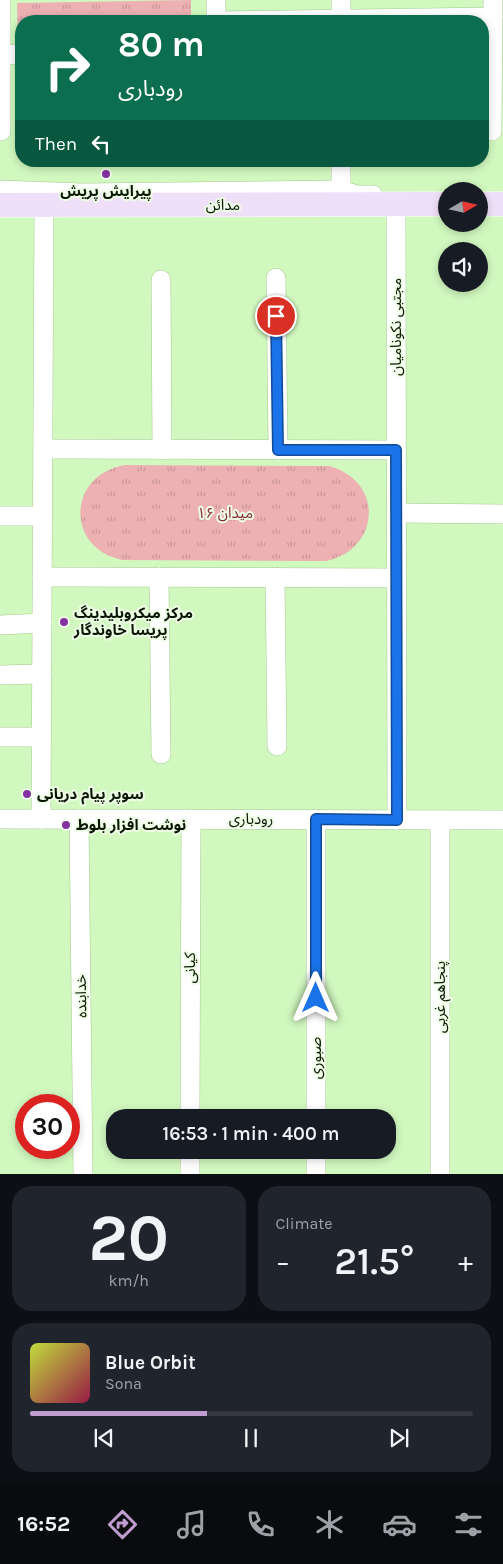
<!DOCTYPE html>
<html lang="en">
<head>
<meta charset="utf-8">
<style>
  :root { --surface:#171b24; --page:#20242c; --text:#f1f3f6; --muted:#9ea1a6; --line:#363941; --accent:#c09cd0 }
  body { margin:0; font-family:Karla,"Noto Sans Arabic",sans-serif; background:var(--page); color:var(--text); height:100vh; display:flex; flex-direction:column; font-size:19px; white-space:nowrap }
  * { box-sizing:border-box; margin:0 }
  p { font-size:16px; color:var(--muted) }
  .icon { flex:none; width:28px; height:28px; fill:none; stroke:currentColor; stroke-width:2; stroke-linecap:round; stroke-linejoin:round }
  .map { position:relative; height:1174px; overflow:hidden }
  .panel { display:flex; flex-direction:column; gap:12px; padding:12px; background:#0d0f14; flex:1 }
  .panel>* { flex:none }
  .top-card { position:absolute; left:15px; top:15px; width:474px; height:152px; border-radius:20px; box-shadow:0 2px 8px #0003; background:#0b6e4f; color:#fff; overflow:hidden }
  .needle { width:32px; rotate:81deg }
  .buttons { position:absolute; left:438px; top:182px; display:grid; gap:10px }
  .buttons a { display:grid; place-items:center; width:50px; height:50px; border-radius:50%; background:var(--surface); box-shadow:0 2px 8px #0003; font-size:25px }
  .speed { position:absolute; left:15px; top:1094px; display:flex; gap:10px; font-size:25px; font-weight:700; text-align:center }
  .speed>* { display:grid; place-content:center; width:65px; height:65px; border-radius:50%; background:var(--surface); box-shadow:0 2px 8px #0003; line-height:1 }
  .speed .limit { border:8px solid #d22; background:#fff; color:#111 }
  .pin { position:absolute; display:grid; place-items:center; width:42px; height:42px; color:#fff; margin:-21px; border:2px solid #fff; border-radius:50%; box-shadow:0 1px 5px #0007 }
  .me { position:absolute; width:55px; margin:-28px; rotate:0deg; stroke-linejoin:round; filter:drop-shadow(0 0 4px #0008) }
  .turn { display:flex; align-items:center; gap:18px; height:105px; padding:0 20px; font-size:22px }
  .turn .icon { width:65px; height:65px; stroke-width:2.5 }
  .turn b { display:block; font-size:35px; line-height:42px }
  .then { display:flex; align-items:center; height:48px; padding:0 20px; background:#0003; gap:10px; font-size:19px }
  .big { font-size:38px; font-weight:600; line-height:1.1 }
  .panel .widget { flex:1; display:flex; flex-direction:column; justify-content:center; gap:8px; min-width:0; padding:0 18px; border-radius:20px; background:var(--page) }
  .panel .dial { align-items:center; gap:0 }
  .dial b { font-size:65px; line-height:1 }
  .song { display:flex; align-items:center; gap:15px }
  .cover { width:60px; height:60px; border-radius:8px; background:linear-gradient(135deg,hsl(70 70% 55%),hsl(340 70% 35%)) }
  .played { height:5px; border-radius:2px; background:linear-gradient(90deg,var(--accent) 40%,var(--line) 40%) }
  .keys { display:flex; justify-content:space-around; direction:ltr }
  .heat { display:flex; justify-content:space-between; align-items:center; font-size:28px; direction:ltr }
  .panel .tiles { flex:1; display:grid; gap:12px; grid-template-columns:1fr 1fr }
  .widget:last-child { grid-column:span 2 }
  .trip { position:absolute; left:106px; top:1109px; width:290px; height:50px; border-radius:20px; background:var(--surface); box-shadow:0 2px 8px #0003; font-weight:600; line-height:50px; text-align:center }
  .menu { display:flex; height:80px; justify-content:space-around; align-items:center; background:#090b0e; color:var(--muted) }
  .menu .icon { width:35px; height:35px }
  .menu .on { color:var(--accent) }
  .menu b { font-size:22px; color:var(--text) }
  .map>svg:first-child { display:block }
  .park { fill:url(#park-tufts) }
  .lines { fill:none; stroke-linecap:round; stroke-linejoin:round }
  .minor-casing { stroke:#a4c991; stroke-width:20 }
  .major-casing { stroke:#fff; stroke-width:25 }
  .minor { stroke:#fff; stroke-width:19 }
  .major { stroke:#f0dff8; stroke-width:24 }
  .route-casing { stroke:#114b97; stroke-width:12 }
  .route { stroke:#1a73e8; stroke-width:9 }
  .poi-dot { fill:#8432a2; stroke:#eefde6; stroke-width:2 }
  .labels { text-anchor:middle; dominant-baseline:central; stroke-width:4; stroke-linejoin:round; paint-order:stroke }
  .poi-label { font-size:15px; font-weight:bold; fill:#091603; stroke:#eefde6; text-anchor:start }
  .street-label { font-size:15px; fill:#091603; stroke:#eefde6 }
  .park-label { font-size:15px; fill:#852937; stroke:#eefde6 }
</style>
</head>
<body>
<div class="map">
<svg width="503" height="1174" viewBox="0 0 503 1174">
  <defs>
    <pattern id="park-tufts" width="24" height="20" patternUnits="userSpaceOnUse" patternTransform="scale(1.25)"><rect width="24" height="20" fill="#edb0b3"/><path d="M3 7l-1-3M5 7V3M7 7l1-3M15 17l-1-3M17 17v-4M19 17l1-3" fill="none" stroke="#ca9798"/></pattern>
  </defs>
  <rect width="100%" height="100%" fill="#d1f8bf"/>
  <g class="park">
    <path d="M191 0V21H21V42H18L17 3Z"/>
    <path d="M125 465 329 466C384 481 381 549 326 561L122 560C65 548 67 475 125 465Z"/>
  </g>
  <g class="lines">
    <defs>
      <g id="minor">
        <path d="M341 0V21"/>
        <path d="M216 21 493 17"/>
        <path d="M216 21V0"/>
        <path d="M1 55 21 54"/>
        <path d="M1 131V0"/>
        <path d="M492 131 493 0"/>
        <path d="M341 161V202"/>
        <path d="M0 190 82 193 341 190 357 195H373"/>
        <path d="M396 204 397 820"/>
        <path d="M276 278 278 450"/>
        <path d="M161 280 162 450"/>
        <path d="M43 449 396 450"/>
        <path d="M396 513 503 514"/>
        <path d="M0 516H42"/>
        <path d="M42 577 396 578"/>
        <path d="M159 577 161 754"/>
        <path d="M275 577 277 746"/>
        <path d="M0 625 42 623"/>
        <path d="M0 675 42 674"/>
        <path d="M0 737H41"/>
        <path d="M0 819 503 820"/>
        <path d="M41 819 44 205"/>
        <path d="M79 819 83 1174"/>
        <path d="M440 820V1174"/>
        <path d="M190 1118 191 819"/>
        <path d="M316 1118V819"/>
        <path d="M190 1174V1150"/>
        <path d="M316 1174V1150"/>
      </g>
      <g id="major">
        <path d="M479 204H503"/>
        <path d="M0 205 446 204"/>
      </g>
    </defs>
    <use href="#minor" class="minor-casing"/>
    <use href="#major" class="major-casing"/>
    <use href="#minor" class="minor"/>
    <use href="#major" class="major"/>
  </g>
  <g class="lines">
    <defs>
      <path id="route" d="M276 316 278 450H396L397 820 316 819V998"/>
    </defs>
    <use href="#route" class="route-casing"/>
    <use href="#route" class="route"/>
  </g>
  <g class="poi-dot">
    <circle cx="106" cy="174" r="5"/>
    <circle cx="64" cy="622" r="5"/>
    <circle cx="27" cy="794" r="5"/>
    <circle cx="66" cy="825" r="5"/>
  </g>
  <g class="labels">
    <g class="poi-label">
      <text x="106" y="191" text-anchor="middle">پیرایش پریش</text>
      <text x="74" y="613">مرکز میکروبلیدینگ<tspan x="74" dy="17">پریسا خاوندگار</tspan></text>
      <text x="37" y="794">سوپر پیام دریانی</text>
      <text x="76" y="825">نوشت افزار بلوط</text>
    </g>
    <g class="street-label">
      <text x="223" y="205">مدائن</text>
      <text transform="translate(396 327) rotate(-90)">مجتبی نکونامیان</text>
      <text x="251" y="819">رودباری</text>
      <text transform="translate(190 968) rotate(-90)">کیانی</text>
      <text transform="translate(81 996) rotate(-91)">خدابنده</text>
      <text transform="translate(440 997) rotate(-90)">پنجاهم غربی</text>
      <text transform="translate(316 1058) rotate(-90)">صبوری</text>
    </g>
    <g class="park-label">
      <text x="225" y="513">میدان ۱۶</text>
    </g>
  </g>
</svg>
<div class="buttons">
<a><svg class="needle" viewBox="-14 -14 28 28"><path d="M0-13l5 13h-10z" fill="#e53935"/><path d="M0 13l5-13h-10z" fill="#9ea1a6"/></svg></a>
<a><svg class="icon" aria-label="sound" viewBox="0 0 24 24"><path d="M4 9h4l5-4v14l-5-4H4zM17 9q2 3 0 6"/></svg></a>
</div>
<div class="speed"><div class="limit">30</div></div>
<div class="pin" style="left:276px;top:316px;background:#d93025"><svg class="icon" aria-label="arrive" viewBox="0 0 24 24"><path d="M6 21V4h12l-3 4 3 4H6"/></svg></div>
<svg class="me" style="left:316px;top:998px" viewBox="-20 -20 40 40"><path d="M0-17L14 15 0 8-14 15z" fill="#1a73e8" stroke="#fff" stroke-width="4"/></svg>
<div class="trip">16:53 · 1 min · 400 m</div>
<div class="top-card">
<div class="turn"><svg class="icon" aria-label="right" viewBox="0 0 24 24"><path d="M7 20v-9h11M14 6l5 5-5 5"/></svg><div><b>80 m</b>رودباری</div></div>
<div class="then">Then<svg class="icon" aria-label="left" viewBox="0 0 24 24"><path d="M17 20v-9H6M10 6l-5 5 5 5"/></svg></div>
</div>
</div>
<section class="panel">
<div class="tiles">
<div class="widget dial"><b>20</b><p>km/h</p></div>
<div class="widget"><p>Climate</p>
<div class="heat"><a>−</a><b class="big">21.5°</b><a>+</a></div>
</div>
<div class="widget">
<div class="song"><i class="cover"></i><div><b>Blue Orbit</b><p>Sona</p></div></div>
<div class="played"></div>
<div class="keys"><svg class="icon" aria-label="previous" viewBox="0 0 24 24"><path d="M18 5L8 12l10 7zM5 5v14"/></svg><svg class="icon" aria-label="pause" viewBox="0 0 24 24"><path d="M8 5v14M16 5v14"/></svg><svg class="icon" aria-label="next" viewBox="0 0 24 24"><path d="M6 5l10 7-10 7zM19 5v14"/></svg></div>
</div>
</div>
</section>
<nav class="menu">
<b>16:52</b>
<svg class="icon on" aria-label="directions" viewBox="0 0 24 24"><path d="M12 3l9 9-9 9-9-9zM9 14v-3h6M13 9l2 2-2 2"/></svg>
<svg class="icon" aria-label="music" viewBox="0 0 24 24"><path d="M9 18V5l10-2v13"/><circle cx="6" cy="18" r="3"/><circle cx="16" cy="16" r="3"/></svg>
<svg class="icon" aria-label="phone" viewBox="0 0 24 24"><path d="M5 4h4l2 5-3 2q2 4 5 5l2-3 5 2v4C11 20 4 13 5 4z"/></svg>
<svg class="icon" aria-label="climate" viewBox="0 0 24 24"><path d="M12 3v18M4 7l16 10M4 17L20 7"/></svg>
<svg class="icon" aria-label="car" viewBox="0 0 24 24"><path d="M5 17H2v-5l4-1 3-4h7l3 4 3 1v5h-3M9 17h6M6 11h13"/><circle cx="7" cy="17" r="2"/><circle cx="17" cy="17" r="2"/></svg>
<svg class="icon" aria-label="filters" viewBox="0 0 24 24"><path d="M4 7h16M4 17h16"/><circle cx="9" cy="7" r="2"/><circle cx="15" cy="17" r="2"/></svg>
</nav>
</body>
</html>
